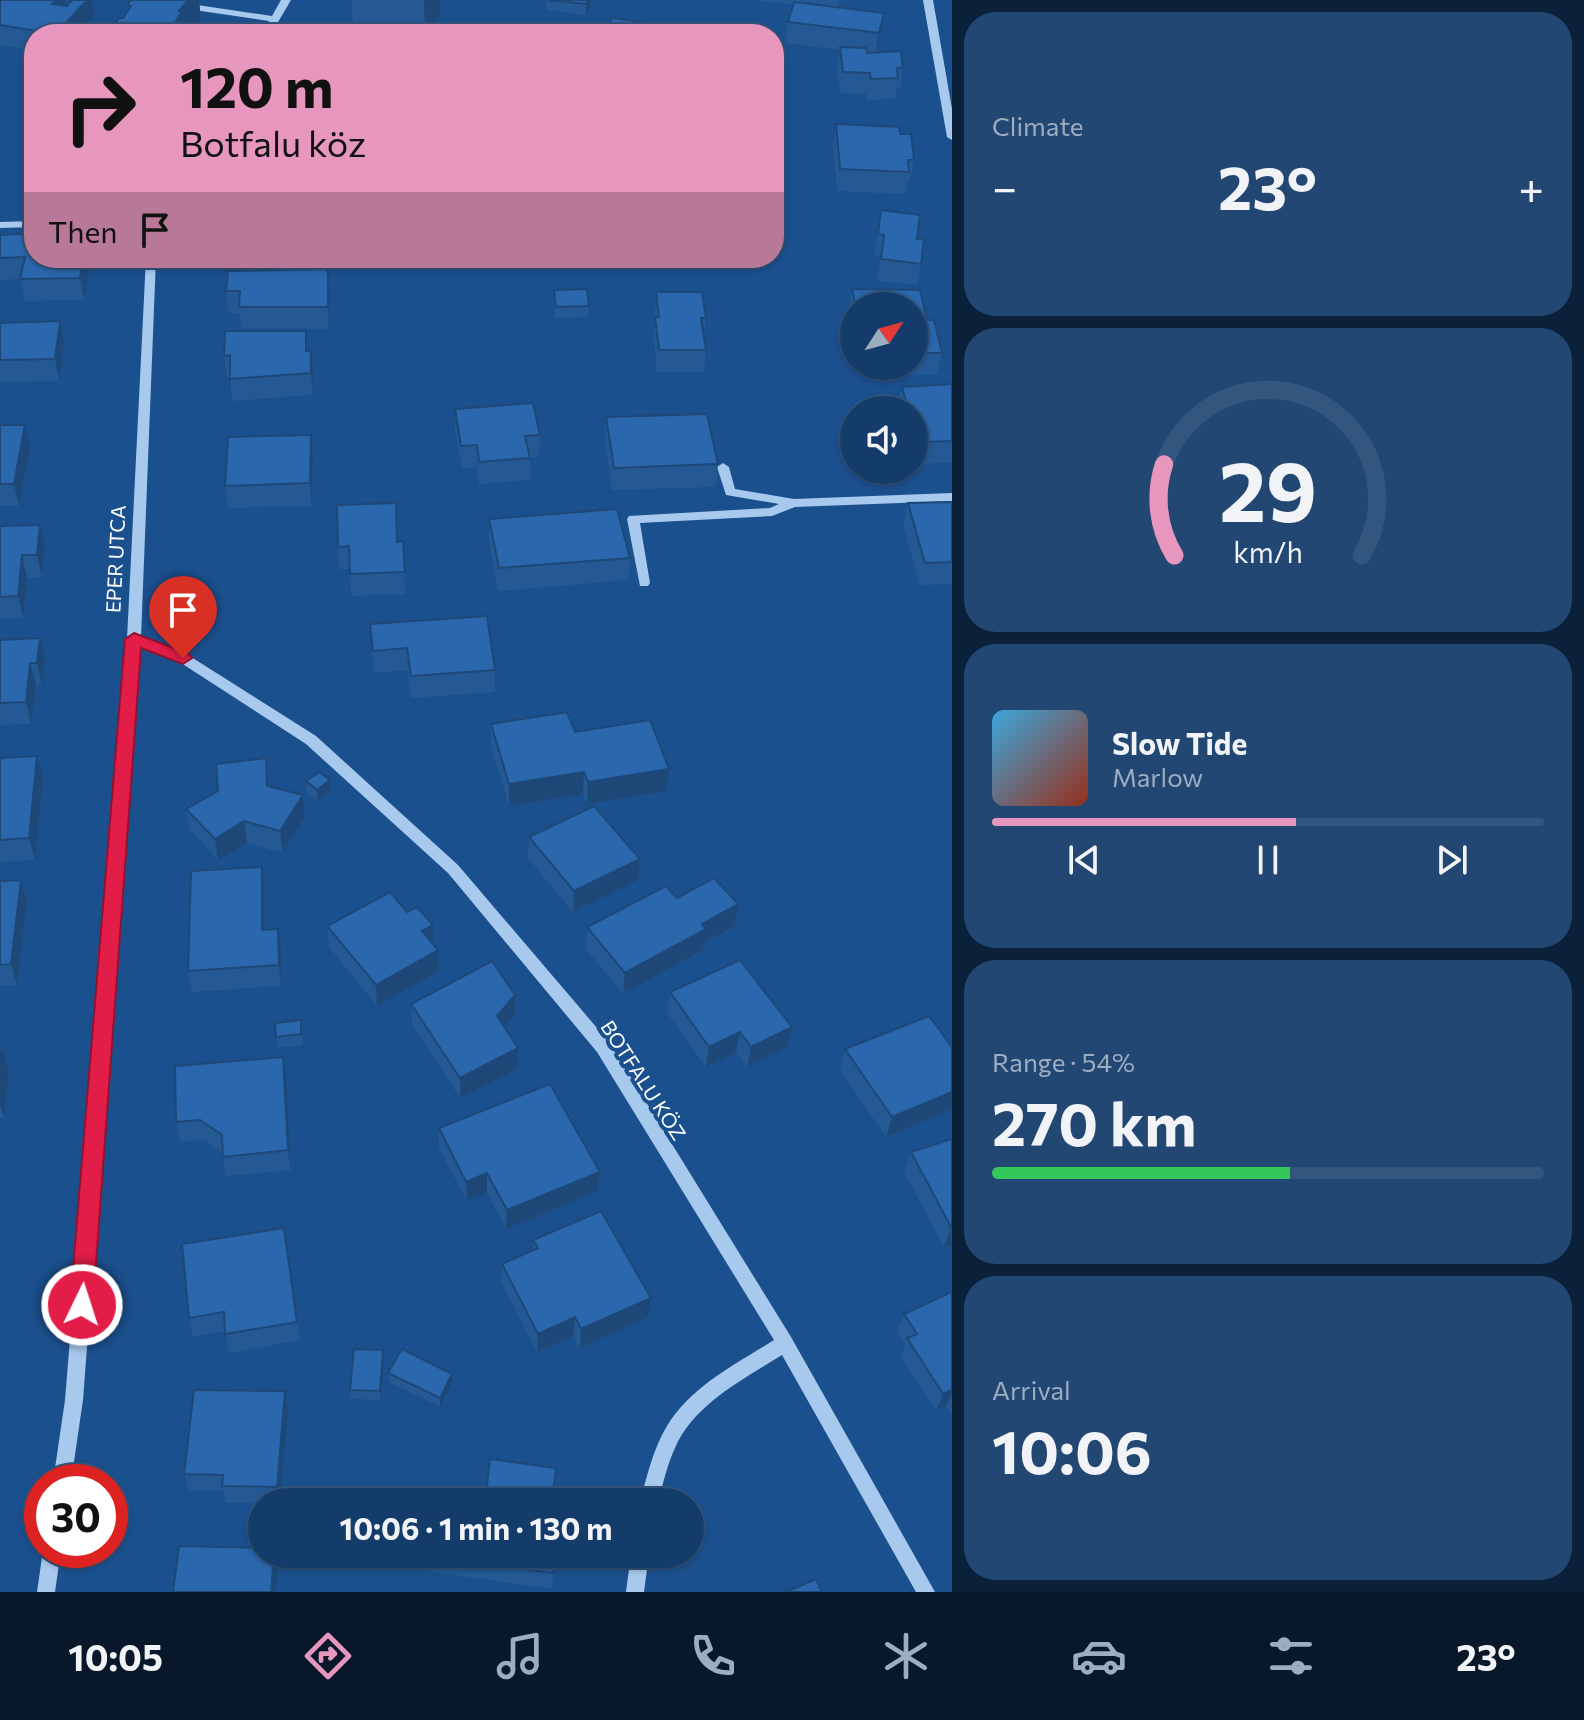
<!DOCTYPE html>
<html lang="en">
<head>
<meta charset="utf-8">
<style>
  :root { --surface:#143c6a; --page:#214772; --text:#f1f3f6; --muted:#9dadc1; --line:#33567e; --accent:#e797bd }
  body { margin:0; font-family:Commissioner,sans-serif; background:var(--page); color:var(--text); height:100vh; display:flex; flex-direction:column; font-size:30px; white-space:nowrap }
  * { box-sizing:border-box; margin:0 }
  p { font-size:26px; color:var(--muted) }
  .icon { flex:none; width:44px; height:44px; fill:none; stroke:currentColor; stroke-width:2; stroke-linecap:round; stroke-linejoin:round }
  .map { position:relative; flex:1; overflow:hidden }
  .side { display:flex; flex-direction:column; gap:12px; padding:12px; background:#0b213a; width:632px }
  .side>* { flex:none }
  .banner { position:absolute; left:24px; top:24px; width:760px; height:244px; border-radius:32px; box-shadow:0 2px 6px #0004,0 0 0 2px var(--line); background:#e797bd; color:#111; overflow:hidden }
  .needle { width:52px; rotate:54deg }
  .controls { position:absolute; left:840px; top:292px; display:grid; gap:16px }
  .controls a { display:grid; place-items:center; width:88px; height:88px; border-radius:50%; background:var(--surface); box-shadow:0 2px 6px #0004,0 0 0 2px var(--line); font-size:40px }
  .speed { position:absolute; left:24px; top:1464px; display:flex; gap:16px; font-size:40px; font-weight:700; text-align:center }
  .speed>* { display:grid; place-content:center; width:104px; height:104px; border-radius:50%; background:var(--surface); box-shadow:0 2px 6px #0004,0 0 0 2px var(--line); line-height:1 }
  .speed .limit { border:12px solid #d22; background:#fff; color:#111 }
  .pin { position:absolute; display:grid; place-items:center; width:68px; height:68px; color:#fff; margin:-82px -34px; border-radius:50% 50% 50% 0; rotate:-45deg; box-shadow:0 0 8px #0007 }
  .pin .icon { rotate:45deg }
  .me { position:absolute; width:88px; margin:-44px; rotate:4deg; stroke-linejoin:round; filter:drop-shadow(0 0 6px #0008) }
  .turn { display:flex; align-items:center; gap:28px; height:168px; padding:0 24px; font-size:36px }
  .turn .icon { width:104px; height:104px; stroke-width:2.5 }
  .turn b { display:block; font-size:56px; line-height:68px }
  .then { display:flex; align-items:center; height:76px; padding:0 24px; background:#0003; gap:16px; font-size:30px }
  .big { font-size:60px; font-weight:700; line-height:1.1 }
  .side .widget { flex:1; display:flex; flex-direction:column; justify-content:center; gap:12px; min-width:0; padding:0 28px; border-radius:32px; background:var(--page) }
  .side .dial { align-items:center; gap:0 }
  .dial svg { height:208px; overflow:visible; fill:none; stroke:var(--line); stroke-width:7; stroke-linecap:round; text-anchor:middle }
  .dial text { fill:var(--text); stroke:none }
  .song { display:flex; align-items:center; gap:24px }
  .cover { width:96px; height:96px; border-radius:12px; background:linear-gradient(135deg,hsl(200 70% 55%),hsl(10 70% 35%)) }
  .played { height:8px; border-radius:4px; background:linear-gradient(90deg,var(--accent) 55%,var(--line) 55%) }
  .keys { display:flex; justify-content:space-around; direction:ltr }
  .heat { display:flex; justify-content:space-between; align-items:center; font-size:44px; direction:ltr }
  .charge { height:12px; border-radius:6px; background:linear-gradient(90deg,#34c759 54%,var(--line) 0) }
  .trip { position:absolute; left:248px; top:1488px; width:456px; height:80px; border-radius:40px; background:var(--surface); box-shadow:0 2px 6px #0004,0 0 0 2px var(--line); font-weight:700; line-height:80px; text-align:center }
  .tabs { display:flex; height:128px; justify-content:space-around; align-items:center; background:#08182a; color:var(--muted) }
  .tabs .icon { width:56px; height:56px }
  .tabs .selected { color:var(--accent) }
  .tabs b { font-size:36px; color:var(--text) }
  main { display:flex; flex:1; min-height:0 }
  .map>svg:first-child { display:block }
  .lines { fill:none; stroke-linecap:round; stroke-linejoin:round }
  .minor { fill:#a8c9ee; fill-rule:evenodd }
  .wall { fill:#245994 }
  .shaded-wall { fill:#1d4878 }
  .building { fill:#2a67ac; stroke:#1d4878; stroke-width:2 }
  .route { fill:#e11d48; stroke:#92132f; stroke-width:2 }
  .labels { text-anchor:middle; dominant-baseline:central; stroke-width:8; stroke-linejoin:round; paint-order:stroke }
  .street-label { font-size:20px; fill:#fff; stroke:#1b508e }
</style>
</head>
<body>
<main>
<div class="map">
<svg width="952" height="1592" viewBox="0 0 952 1592">
  <rect width="100%" height="100%" fill="#1b508e"/>
  <g class="lines">
    <g class="minor">
      <path d="M141 0H164L272 16 281 0H291L271 34H261L269 21 146 3Z"/>
      <path d="M923 0H933L952 109V140L947 137Z"/>
      <path d="M34 221V227L0 228V222Z"/>
      <path d="M146 258H156L141 637 188 655 316 736 458 865 609 1042 791 1337 935 1592H916L782 1355C744 1379 694 1404 675 1448 667 1465 663 1484 658 1502H640C647 1476 653 1449 667 1426 691 1386 736 1364 774 1340L597 1052 448 873 306 744 178 661 140 646 83 1400 71 1482H53L65 1400 127 639Z"/>
      <path d="M723 463 729 467 735 489 794 499 952 493V501L795 507 772 516 640 523 650 583 648 586H640L627 519 629 516 770 508 779 504 726 495 717 467Z"/>
      <path d="M43 1550H61L55 1592H37Z"/>
      <path d="M631 1554H649L644 1592H626Z"/>
    </g>
  </g>
  <g class="wall">
    <path d="M0 0 66 6 94 16 78 34H34V50L0 45Z"/>
    <path d="M131 0H199L202 32 201 34H111V29L123 18 128 11 127 5Z"/>
    <path d="M352 0H440V14L429 34H384L353 30Z"/>
    <path d="M546 0H592L586 15 546 10Z"/>
    <path d="M755 0H839L837 7 881 34 876 52 903 68 900 89H896L895 99 867 100 866 94 840 93 837 68 840 50 785 43 788 22 793 5Z"/>
    <path d="M836 124 900 134 914 160 910 181H908L905 194 837 191 833 146Z"/>
    <path d="M881 210 917 239 921 264 917 285 877 281 881 256H874Z"/>
    <path d="M0 235 34 258H91L84 300 25 301 20 279 0 280Z"/>
    <path d="M328 269 330 291 329 329 241 328 239 313H229L226 291Z"/>
    <path d="M852 289 920 290 927 320H934L942 353 937 375 867 374 865 366H914V306H854V337L849 311Z"/>
    <path d="M554 290 589 306 588 317 555 318Z"/>
    <path d="M656 292 706 318 704 337 706 350 704 372H657L654 339Z"/>
    <path d="M0 323 64 343 59 381 0 382Z"/>
    <path d="M308 351 313 373V395L232 401 230 377 227 378 224 356Z"/>
    <path d="M952 384V462L922 464 914 453V410H898L897 409 902 387Z"/>
    <path d="M455 409 540 435 539 457 530 458V480L479 484 477 467 462 468 455 431Z"/>
    <path d="M606 417 718 464 715 487 612 490 605 439Z"/>
    <path d="M0 425H25L30 447 19 506H0Z"/>
    <path d="M313 457 312 506 228 508 225 486Z"/>
    <path d="M952 502V584L920 585 903 525 908 503Z"/>
    <path d="M489 519 630 558 628 580 498 591 489 541Z"/>
    <path d="M40 525 45 547 42 577 27 578 23 618 0 619V526Z"/>
    <path d="M403 541 405 594 351 596 350 569H339L338 547Z"/>
    <path d="M370 624 495 670V692L411 698 408 670 374 673Z"/>
    <path d="M40 638 45 660 42 685H36L31 724 0 725V640Z"/>
    <path d="M491 724 575 732 666 791 587 804 583 794 509 806 491 746Z"/>
    <path d="M0 758 43 778 35 860 0 862Z"/>
    <path d="M306 781 331 791 318 801 307 793Z"/>
    <path d="M269 787 303 795 305 816 283 853 247 843 218 860 190 830 186 809Z"/>
    <path d="M529 837 638 880 573 912 528 858Z"/>
    <path d="M0 881 27 901 17 985 0 986Z"/>
    <path d="M264 888 265 930 281 950V986L192 992 188 971Z"/>
    <path d="M677 898 738 904 735 926 705 942 703 950 623 994 586 949 587 927Z"/>
    <path d="M407 912 433 925V944L438 950 439 971 377 1006 329 947 327 926Z"/>
    <path d="M670 992 792 1027 787 1048 747 1067 736 1052 706 1067 667 1013Z"/>
    <path d="M411 1004 515 1016 505 1028 518 1048 517 1069 460 1098 412 1024Z"/>
    <path d="M301 1020 303 1045 277 1048 275 1023Z"/>
    <path d="M952 1047 886 1137 840 1070 845 1049Z"/>
    <path d="M0 1052 9 1072 4 1117 0 1118Z"/>
    <path d="M286 1077 291 1170 226 1176 222 1152 204 1140 180 1142 176 1122Z"/>
    <path d="M439 1128 600 1172 598 1191 506 1229 487 1193 467 1201 439 1148Z"/>
    <path d="M952 1139V1244L944 1247 904 1172 911 1152Z"/>
    <path d="M284 1228 300 1340 229 1353 225 1331 193 1337 189 1318Z"/>
    <path d="M533 1240 648 1317 580 1348 573 1336 537 1352 502 1283V1264L533 1251Z"/>
    <path d="M952 1292V1415L946 1406 936 1411 901 1357 905 1344 897 1332 904 1314Z"/>
    <path d="M383 1350 384 1359 381 1400 351 1399 350 1390Z"/>
    <path d="M388 1373 452 1374V1383L440 1407 389 1382Z"/>
    <path d="M285 1391 288 1409 280 1502 226 1503 223 1491 189 1490 184 1474Z"/>
    <path d="M412 1554H555L552 1589 413 1569Z"/>
  </g>
  <g class="shaded-wall">
    <path d="M56 0H65L67 12 52 4Z"/>
    <path d="M87 0H92L94 16 78 34H56Z"/>
    <path d="M188 0H199L202 32 201 34H177L175 23 179 11Z"/>
    <path d="M424 0H440V14L429 34H425Z"/>
    <path d="M588 0H592L586 15V4Z"/>
    <path d="M884 13 881 34 875 54 879 33Z"/>
    <path d="M169 23 171 34H162Z"/>
    <path d="M83 258H91L84 300 80 278Z"/>
    <path d="M328 269 330 291 329 329 328 307Z"/>
    <path d="M60 321 64 343 59 381 55 359Z"/>
    <path d="M311 351 313 373V395L311 373Z"/>
    <path d="M25 425 30 447 19 506 14 484Z"/>
    <path d="M311 435 313 457 312 506 310 483Z"/>
    <path d="M40 525 45 547 42 577 37 555Z"/>
    <path d="M22 555 27 578 23 618 18 596Z"/>
    <path d="M40 638 45 660 42 685 37 663Z"/>
    <path d="M30 663 36 685 31 724 26 702Z"/>
    <path d="M37 756 43 778 35 860 29 838Z"/>
    <path d="M669 769 666 791 587 804 588 782Z"/>
    <path d="M584 772 583 794 509 806V784Z"/>
    <path d="M330 780 331 791 318 801 317 790Z"/>
    <path d="M303 795 305 816 283 853 280 831Z"/>
    <path d="M244 821 247 843 218 860 215 839Z"/>
    <path d="M640 859 638 880 573 912 574 891Z"/>
    <path d="M262 867 264 888 265 951 262 930Z"/>
    <path d="M21 880 27 901 17 985 11 964Z"/>
    <path d="M738 904 735 926 705 942 703 950 623 994 625 973 702 924Z"/>
    <path d="M433 925V946L422 931Z"/>
    <path d="M278 929 281 950V986L279 965Z"/>
    <path d="M438 950 439 971 377 1006 376 985Z"/>
    <path d="M515 995V1016L497 1037V1016Z"/>
    <path d="M792 1027 787 1048 747 1067 751 1047Z"/>
    <path d="M740 1032 736 1052 706 1067 709 1047Z"/>
    <path d="M518 1048 517 1069 460 1098V1078Z"/>
    <path d="M2 1052 9 1072 4 1117 0 1105V1072Z"/>
    <path d="M283 1057 286 1077 291 1170 288 1150Z"/>
    <path d="M952 1092V1109L886 1137 892 1117Z"/>
    <path d="M600 1172 598 1191 506 1229 507 1210Z"/>
    <path d="M487 1173V1193L467 1201 466 1182Z"/>
    <path d="M951 1227 952 1244 944 1247Z"/>
    <path d="M651 1298 648 1317 580 1348 581 1329Z"/>
    <path d="M575 1317 573 1336 537 1352 538 1334Z"/>
    <path d="M383 1350 384 1359 381 1400 380 1391Z"/>
    <path d="M452 1374V1383L440 1407V1398Z"/>
    <path d="M952 1389V1393L946 1406 936 1411 943 1394Z"/>
    <path d="M285 1391 288 1409 280 1502 277 1487Z"/>
    <path d="M274 1554H276L278 1564 276 1592H271Z"/>
  </g>
  <g class="building">
    <path d="M0 0H56L52 4 67 6 72 0H87L56 34 0 25Z"/>
    <path d="M131 0H188L179 11H182L175 23H169L162 34H111L115 29H111L119 18H123L131 6 127 5Z"/>
    <path d="M549 0H588L586 4Z"/>
    <path d="M794 2 884 13 879 33 788 22Z"/>
    <path d="M612 18 696 29 694 34H605Z"/>
    <path d="M840 47 866 48 867 53 901 51 903 68H897L898 78 871 79 870 73 843 72Z"/>
    <path d="M836 124 899 127 900 134H911L914 160H908L909 172 840 169Z"/>
    <path d="M881 210 920 215 917 239H924L921 264 881 259 884 235 878 234Z"/>
    <path d="M34 233V258H83L80 278 20 279 25 257 0 258V235Z"/>
    <path d="M328 269V307H239L240 291H226L228 271Z"/>
    <path d="M587 289 589 306 556 307 554 290Z"/>
    <path d="M852 289 920 290 927 320H934L942 353H914V306H856Z"/>
    <path d="M656 292H702L706 318H701L706 350H659L655 317H659Z"/>
    <path d="M60 321 55 359 0 360V323Z"/>
    <path d="M225 331H306V351H311V373L230 379V355L224 356Z"/>
    <path d="M952 384V441L926 442 916 426 914 406 906 401 902 387Z"/>
    <path d="M533 403 540 435 525 436 530 458 479 462 477 445 461 446 455 409Z"/>
    <path d="M707 414 718 464 614 468 606 417Z"/>
    <path d="M0 425H25L14 484H0Z"/>
    <path d="M311 435 310 483 225 486 228 437Z"/>
    <path d="M952 502V562L925 563 908 503Z"/>
    <path d="M396 503 397 542 403 541 405 572 350 574 349 546 338 547 337 505Z"/>
    <path d="M617 509 630 558 499 568 489 519Z"/>
    <path d="M40 525 37 555H22L18 596 0 597V526Z"/>
    <path d="M487 616 495 670 411 676 407 648 373 651 370 624Z"/>
    <path d="M40 638 37 663H30L26 702 0 703V640Z"/>
    <path d="M567 712 575 732 650 720 669 769 588 782 584 772 509 784 491 724Z"/>
    <path d="M37 756 29 838 0 840V758Z"/>
    <path d="M266 758 267 786 303 795 280 831 244 821 215 839 186 809 218 791 216 764Z"/>
    <path d="M319 772 330 780 317 790 306 781Z"/>
    <path d="M594 806 640 859 574 891 529 837Z"/>
    <path d="M262 867V930L278 929 279 965 188 971 191 871Z"/>
    <path d="M714 878 738 904 702 924 706 929 625 973 587 927 666 886 677 898Z"/>
    <path d="M21 880 11 964 0 965V881Z"/>
    <path d="M390 892 407 912 417 907 433 925 422 931 438 950 376 985 327 926Z"/>
    <path d="M740 960 792 1027 751 1047 740 1032 709 1047 670 992Z"/>
    <path d="M492 961 515 995 497 1016 518 1048 460 1078 411 1004Z"/>
    <path d="M929 1016 952 1047V1092L892 1117 845 1049Z"/>
    <path d="M301 1020V1034L276 1037 275 1023Z"/>
    <path d="M0 1052H2L0 1072Z"/>
    <path d="M283 1057 288 1150 223 1157 222 1135 200 1120 176 1122 175 1066Z"/>
    <path d="M550 1084 600 1172 507 1210 487 1173 466 1182 439 1128Z"/>
    <path d="M952 1139V1227H951L911 1152Z"/>
    <path d="M601 1211 651 1298 581 1329 575 1317 538 1334 502 1264 538 1248 533 1240Z"/>
    <path d="M284 1228 297 1322 225 1334 224 1312 189 1318 182 1244Z"/>
    <path d="M952 1292V1389L943 1394 907 1338 917 1334 904 1314Z"/>
    <path d="M354 1349 383 1350 380 1391 350 1390Z"/>
    <path d="M402 1349 452 1374 440 1398 388 1373Z"/>
    <path d="M194 1390 285 1391 277 1487 222 1486 223 1475 184 1474Z"/>
    <path d="M490 1459 556 1468 552 1502H485Z"/>
    <path d="M420 1498 448 1502H420Z"/>
    <path d="M179 1546 262 1548V1554H274L271 1592H173Z"/>
    <path d="M416 1554H555L553 1573Z"/>
    <path d="M816 1579 822 1592H786Z"/>
  </g>
  <path class="route" d="M134 633 189 654 192 658 183 664 141 648 93 1305 89 1312 82 1315 74 1312 70 1305 125 639Z"/>
  <g class="labels">
    <g class="street-label">
      <text transform="translate(115 559) rotate(-87)">EPER UTCA</text>
      <text transform="translate(644 1080) rotate(57)">BOTFALU KÖZ</text>
    </g>
  </g>
</svg>
<div class="controls">
<a><svg class="needle" viewBox="-14 -14 28 28"><path d="M0-13l5 13h-10z" fill="#e53935"/><path d="M0 13l5-13h-10z" fill="#9dadc1"/></svg></a>
<a><svg class="icon" aria-label="sound" viewBox="0 0 24 24"><path d="M4 9h4l5-4v14l-5-4H4zM17 9q2 3 0 6"/></svg></a>
</div>
<div class="speed"><div class="limit">30</div></div>
<div class="pin" style="left:183px;top:658px;background:#d93025"><svg class="icon" aria-label="arrive" viewBox="0 0 24 24"><path d="M6 21V4h12l-3 4 3 4H6"/></svg></div>
<svg class="me" style="left:82px;top:1305px" viewBox="-20 -20 40 40"><circle r="17" fill="#e11d48" stroke="#fff" stroke-width="3"/><path d="M0-11L8 9 0 5-8 9z" fill="#fff"/></svg>
<div class="trip">10:06 · 1 min · 130 m</div>
<div class="banner">
<div class="turn"><svg class="icon" aria-label="right" viewBox="0 0 24 24"><path d="M7 20v-9h11M14 6l5 5-5 5"/></svg><div><b>120 m</b>Botfalu köz</div></div>
<div class="then">Then<svg class="icon" aria-label="arrive" viewBox="0 0 24 24"><path d="M6 21V4h12l-3 4 3 4H6"/></svg></div>
</div>
</div>
<section class="side">
<div class="widget"><p>Climate</p>
<div class="heat"><a>−</a><b class="big">23°</b><a>+</a></div>
</div>
<div class="widget dial"><svg viewBox="0 0 100 80">
<path d="M14 69A42 42 0 1 1 86 69"/>
<path d="M14 69A42 42 0 0 1 10 34" stroke="#e797bd"/>
<text x="50" y="56" font-size="32" font-weight="700">29</text>
<text x="50" y="72" font-size="11">km/h</text>
</svg></div>
<div class="widget">
<div class="song"><i class="cover"></i><div><b>Slow Tide</b><p>Marlow</p></div></div>
<div class="played"></div>
<div class="keys"><svg class="icon" aria-label="previous" viewBox="0 0 24 24"><path d="M18 5L8 12l10 7zM5 5v14"/></svg><svg class="icon" aria-label="pause" viewBox="0 0 24 24"><path d="M8 5v14M16 5v14"/></svg><svg class="icon" aria-label="next" viewBox="0 0 24 24"><path d="M6 5l10 7-10 7zM19 5v14"/></svg></div>
</div>
<div class="widget"><p>Range · 54%</p><b class="big">270 km</b><div class="charge"></div></div>
<div class="widget"><p>Arrival</p><b class="big">10:06</b></div>
</section>
</main>
<nav class="tabs">
<b>10:05</b>
<svg class="icon selected" aria-label="directions" viewBox="0 0 24 24"><path d="M12 3l9 9-9 9-9-9zM9 14v-3h6M13 9l2 2-2 2"/></svg>
<svg class="icon" aria-label="music" viewBox="0 0 24 24"><path d="M9 18V5l10-2v13"/><circle cx="6" cy="18" r="3"/><circle cx="16" cy="16" r="3"/></svg>
<svg class="icon" aria-label="phone" viewBox="0 0 24 24"><path d="M5 4h4l2 5-3 2q2 4 5 5l2-3 5 2v4C11 20 4 13 5 4z"/></svg>
<svg class="icon" aria-label="climate" viewBox="0 0 24 24"><path d="M12 3v18M4 7l16 10M4 17L20 7"/></svg>
<svg class="icon" aria-label="car" viewBox="0 0 24 24"><path d="M5 17H2v-5l4-1 3-4h7l3 4 3 1v5h-3M9 17h6M6 11h13"/><circle cx="7" cy="17" r="2"/><circle cx="17" cy="17" r="2"/></svg>
<svg class="icon" aria-label="filters" viewBox="0 0 24 24"><path d="M4 7h16M4 17h16"/><circle cx="9" cy="7" r="2"/><circle cx="15" cy="17" r="2"/></svg>
<b>23°</b>
</nav>
</body>
</html>
